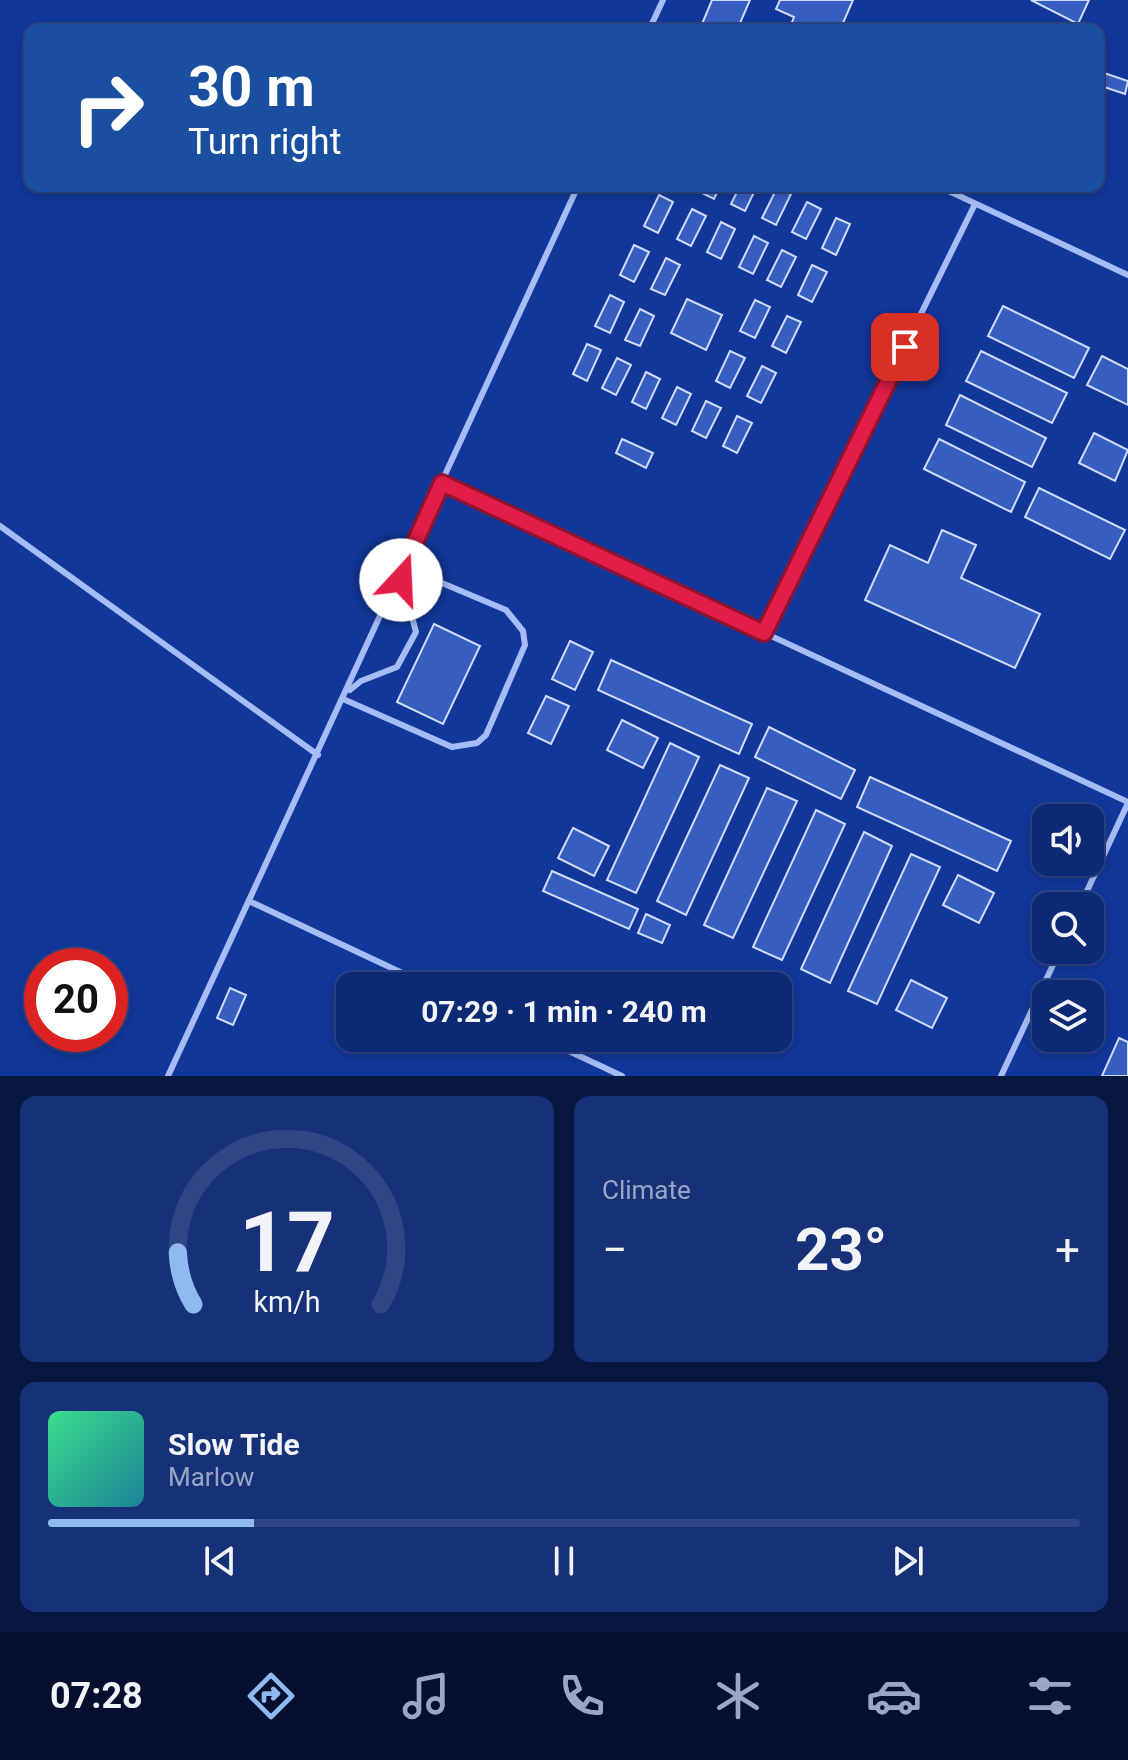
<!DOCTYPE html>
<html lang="en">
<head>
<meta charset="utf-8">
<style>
  :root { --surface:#0e2974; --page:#173179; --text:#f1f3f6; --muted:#9ba6c5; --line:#2e4586; --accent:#90b9f0 }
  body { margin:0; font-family:Roboto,sans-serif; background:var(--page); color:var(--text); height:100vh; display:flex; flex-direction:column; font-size:30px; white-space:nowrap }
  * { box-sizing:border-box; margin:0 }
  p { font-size:26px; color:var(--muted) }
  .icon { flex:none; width:44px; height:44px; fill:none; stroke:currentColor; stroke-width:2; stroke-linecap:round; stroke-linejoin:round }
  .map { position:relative; height:1076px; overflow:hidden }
  .drawer { display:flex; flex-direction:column; gap:20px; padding:20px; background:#081740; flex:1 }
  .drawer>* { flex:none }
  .hud { position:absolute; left:24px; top:24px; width:1080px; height:168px; border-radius:16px; box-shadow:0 4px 12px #0003,0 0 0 2px var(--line); background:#1a4fa0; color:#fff; overflow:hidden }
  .controls { position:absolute; left:1032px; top:804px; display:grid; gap:16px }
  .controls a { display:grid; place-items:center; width:72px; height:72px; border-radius:16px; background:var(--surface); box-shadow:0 4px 12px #0003,0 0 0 2px var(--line); font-size:40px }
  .speed { position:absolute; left:24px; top:948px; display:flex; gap:16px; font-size:40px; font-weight:700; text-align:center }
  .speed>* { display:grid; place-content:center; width:104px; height:104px; border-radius:50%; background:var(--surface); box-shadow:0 4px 12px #0003,0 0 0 2px var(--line); line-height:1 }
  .speed .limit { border:12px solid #d22; background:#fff; color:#111 }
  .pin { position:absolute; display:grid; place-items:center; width:68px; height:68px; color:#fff; margin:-34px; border-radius:16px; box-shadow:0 4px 12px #0006 }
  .me { position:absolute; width:88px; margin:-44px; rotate:20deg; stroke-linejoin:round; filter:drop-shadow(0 0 6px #0008) }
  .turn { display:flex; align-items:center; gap:28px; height:168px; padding:0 32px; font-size:36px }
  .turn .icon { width:104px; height:104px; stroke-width:2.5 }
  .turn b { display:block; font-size:56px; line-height:68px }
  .big { font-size:60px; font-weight:700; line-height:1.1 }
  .drawer .widget { flex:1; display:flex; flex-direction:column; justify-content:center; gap:12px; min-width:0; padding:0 28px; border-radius:16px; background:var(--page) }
  .drawer .dial { align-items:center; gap:0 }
  .dial svg { height:208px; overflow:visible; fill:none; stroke:var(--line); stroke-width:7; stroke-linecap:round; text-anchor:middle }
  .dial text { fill:var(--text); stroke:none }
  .song { display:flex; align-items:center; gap:24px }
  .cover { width:96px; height:96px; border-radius:12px; background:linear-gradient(135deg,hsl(150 70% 55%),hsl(190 70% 35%)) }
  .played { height:8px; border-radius:4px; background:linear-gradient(90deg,var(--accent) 20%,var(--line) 20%) }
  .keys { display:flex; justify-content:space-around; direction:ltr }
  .heat { display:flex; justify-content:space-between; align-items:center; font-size:44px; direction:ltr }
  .drawer .tiles { flex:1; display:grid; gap:20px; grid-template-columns:1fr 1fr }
  .widget:last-child { grid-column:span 2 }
  .trip { position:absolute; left:336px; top:972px; width:456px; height:80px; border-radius:16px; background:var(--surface); box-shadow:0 4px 12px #0003,0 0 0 2px var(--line); font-weight:700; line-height:80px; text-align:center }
  .dock { display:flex; height:128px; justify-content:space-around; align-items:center; background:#06102e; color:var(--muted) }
  .dock .icon { width:56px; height:56px }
  .dock .active { color:var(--accent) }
  .dock b { font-size:36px; color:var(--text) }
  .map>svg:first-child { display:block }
  .building { fill:#365dc0; stroke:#cedcfe; stroke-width:2 }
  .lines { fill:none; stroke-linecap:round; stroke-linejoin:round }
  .service { stroke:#a5bcf4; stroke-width:6 }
  .route-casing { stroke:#92132f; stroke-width:20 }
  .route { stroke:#e11d48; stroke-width:14 }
</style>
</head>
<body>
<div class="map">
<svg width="1128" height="1076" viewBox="0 0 1128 1076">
  <rect width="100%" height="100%" fill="#12379a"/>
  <g class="building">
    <path d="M712 0H750L737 30H715L702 24Z"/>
    <path d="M780 0H853L840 30H789L794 17 776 9Z"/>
    <path d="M1031 0H1089L1078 24Z"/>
    <path d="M1098 71 1128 81 1125 94 1098 85Z"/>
    <path d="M703 186H720L714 199 700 192Z"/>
    <path d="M740 186H757L745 211 731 204Z"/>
    <path d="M777 188 791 194 776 225 762 218Z"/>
    <path d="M659 195 673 202 658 233 644 226Z"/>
    <path d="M807 202 821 209 806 239 792 232Z"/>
    <path d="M692 209 706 216 691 246 677 239Z"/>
    <path d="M836 218 850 224 836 255 822 248Z"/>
    <path d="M721 222 735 229 721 259 707 252Z"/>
    <path d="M754 236 768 243 753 274 739 267Z"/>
    <path d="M634 245 649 252 634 282 620 275Z"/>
    <path d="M782 250 796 257 781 287 767 280Z"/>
    <path d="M666 258 680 265 665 295 651 289Z"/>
    <path d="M812 265 827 272 812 302 798 295Z"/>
    <path d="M610 295 624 302 610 333 595 326Z"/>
    <path d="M687 299 722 315 706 350 671 333Z"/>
    <path d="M755 300 770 307 755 338 740 331Z"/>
    <path d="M1003 306 1089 348 1074 378 988 336Z"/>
    <path d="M640 309 654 316 640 346 625 340Z"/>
    <path d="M787 316 801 322 786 353 772 346Z"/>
    <path d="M587 344 601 350 587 381 573 374Z"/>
    <path d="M730 351 745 358 730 388 716 381Z"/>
    <path d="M981 351 1067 393 1052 423 966 381Z"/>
    <path d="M1102 356 1128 369V405L1087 385Z"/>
    <path d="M617 358 631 365 616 395 602 388Z"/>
    <path d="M762 366 776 373 761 403 747 396Z"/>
    <path d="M646 372 660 379 646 409 632 402Z"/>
    <path d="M677 387 691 394 676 425 662 418Z"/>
    <path d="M960 395 1046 438 1032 467 946 425Z"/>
    <path d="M706 401 721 408 706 438 692 431Z"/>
    <path d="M737 416 752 423 737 453 723 446Z"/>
    <path d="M1094 433 1128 450 1115 481 1079 463Z"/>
    <path d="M622 439 653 453 646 468 616 453Z"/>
    <path d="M939 439 1025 482 1011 512 924 469Z"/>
    <path d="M1039 488 1125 530 1110 559 1025 517Z"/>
    <path d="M942 530 976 545 961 578 1040 614 1015 668 865 600 890 545 928 563Z"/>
    <path d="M434 624 480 646 443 724 397 702Z"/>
    <path d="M570 641 593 652 575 690 552 679Z"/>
    <path d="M611 660 752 724 739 754 598 690Z"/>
    <path d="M546 696 569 706 551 744 528 733Z"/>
    <path d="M622 720 658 738 643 768 607 750Z"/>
    <path d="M769 727 855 770 841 799 755 757Z"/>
    <path d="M670 743 699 757 636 893 607 880Z"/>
    <path d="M720 765 749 778 686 915 657 901Z"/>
    <path d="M870 777 1011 841 997 871 857 807Z"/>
    <path d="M767 788 797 801 733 938 704 925Z"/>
    <path d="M816 810 845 824 782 960 753 947Z"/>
    <path d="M573 828 609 846 594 876 558 858Z"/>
    <path d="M864 832 892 846 830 983 801 969Z"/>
    <path d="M911 854 940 867 877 1004 848 991Z"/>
    <path d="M552 871 638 909 629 929 543 891Z"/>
    <path d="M958 875 994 893 979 923 943 905Z"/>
    <path d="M646 914 670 925 662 943 638 933Z"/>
    <path d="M911 980 947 998 932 1028 896 1010Z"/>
    <path d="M230 988 246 995 233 1025 217 1018Z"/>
    <path d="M1119 1038 1128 1042V1076H1102Z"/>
  </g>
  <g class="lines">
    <g class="service">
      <path d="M649 30 663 0"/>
      <path d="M938 186 1128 275"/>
      <path d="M442 483 1128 802"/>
      <path d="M0 526 318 755"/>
      <path d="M764 633 975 204"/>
      <path d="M350 690 361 681 397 667 416 632 401 575"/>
      <path d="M343 699 452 747 477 743 486 735 525 645 523 631 506 610 404 567"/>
      <path d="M251 902 430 986"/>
      <path d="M1080 906 1128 803"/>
      <path d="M541 1038 622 1076"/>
      <path d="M168 1076 578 186"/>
      <path d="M1001 1076 1060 950"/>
    </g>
  </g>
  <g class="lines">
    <defs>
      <path id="route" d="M401 580 402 571 442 483 764 633 905 347"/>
    </defs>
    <use href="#route" class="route-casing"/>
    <use href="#route" class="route"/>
  </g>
</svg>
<div class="controls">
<a><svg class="icon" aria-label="sound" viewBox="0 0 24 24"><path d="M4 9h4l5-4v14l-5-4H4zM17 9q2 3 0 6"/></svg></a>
<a><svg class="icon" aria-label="search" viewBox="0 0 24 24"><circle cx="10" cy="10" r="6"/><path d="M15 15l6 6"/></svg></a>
<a><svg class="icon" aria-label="layers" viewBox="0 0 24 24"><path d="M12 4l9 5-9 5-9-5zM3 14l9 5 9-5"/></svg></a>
</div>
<div class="speed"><div class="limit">20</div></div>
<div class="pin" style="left:905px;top:347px;background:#d93025"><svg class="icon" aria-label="arrive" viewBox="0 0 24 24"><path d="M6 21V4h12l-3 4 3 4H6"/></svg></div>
<svg class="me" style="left:401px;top:580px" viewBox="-20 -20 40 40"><circle r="19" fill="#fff"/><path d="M0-13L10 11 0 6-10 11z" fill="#e11d48"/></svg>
<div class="trip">07:29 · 1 min · 240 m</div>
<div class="hud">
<div class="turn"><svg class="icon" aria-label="right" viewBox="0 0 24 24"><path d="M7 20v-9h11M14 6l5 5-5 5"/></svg><div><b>30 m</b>Turn right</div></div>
</div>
</div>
<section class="drawer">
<div class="tiles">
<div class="widget dial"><svg viewBox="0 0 100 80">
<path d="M14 69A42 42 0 1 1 86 69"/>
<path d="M14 69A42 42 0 0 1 8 49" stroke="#90b9f0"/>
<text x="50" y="56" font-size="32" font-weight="700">17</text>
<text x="50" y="72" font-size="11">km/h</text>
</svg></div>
<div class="widget"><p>Climate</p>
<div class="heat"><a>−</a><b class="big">23°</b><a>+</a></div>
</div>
<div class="widget">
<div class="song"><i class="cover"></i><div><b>Slow Tide</b><p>Marlow</p></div></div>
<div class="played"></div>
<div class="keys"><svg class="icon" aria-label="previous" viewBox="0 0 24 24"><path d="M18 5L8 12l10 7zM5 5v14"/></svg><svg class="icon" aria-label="pause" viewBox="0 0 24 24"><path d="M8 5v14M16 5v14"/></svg><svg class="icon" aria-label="next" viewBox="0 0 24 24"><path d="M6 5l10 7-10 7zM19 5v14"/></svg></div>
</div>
</div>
</section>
<nav class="dock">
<b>07:28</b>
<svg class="icon active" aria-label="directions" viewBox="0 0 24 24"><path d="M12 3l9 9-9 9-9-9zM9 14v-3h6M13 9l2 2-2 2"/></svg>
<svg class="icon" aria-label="music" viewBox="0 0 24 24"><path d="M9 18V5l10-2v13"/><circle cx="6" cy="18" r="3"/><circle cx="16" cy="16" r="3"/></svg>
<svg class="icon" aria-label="phone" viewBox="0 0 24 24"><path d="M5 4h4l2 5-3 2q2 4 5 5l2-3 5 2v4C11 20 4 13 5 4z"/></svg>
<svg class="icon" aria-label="climate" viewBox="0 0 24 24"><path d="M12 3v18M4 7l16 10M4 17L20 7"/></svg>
<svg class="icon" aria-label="car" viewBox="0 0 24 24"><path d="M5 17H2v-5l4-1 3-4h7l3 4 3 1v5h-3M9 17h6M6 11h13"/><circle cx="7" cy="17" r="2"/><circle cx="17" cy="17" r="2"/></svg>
<svg class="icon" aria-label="filters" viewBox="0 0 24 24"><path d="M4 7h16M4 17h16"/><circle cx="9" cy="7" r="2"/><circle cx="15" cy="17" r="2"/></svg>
</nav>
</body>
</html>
